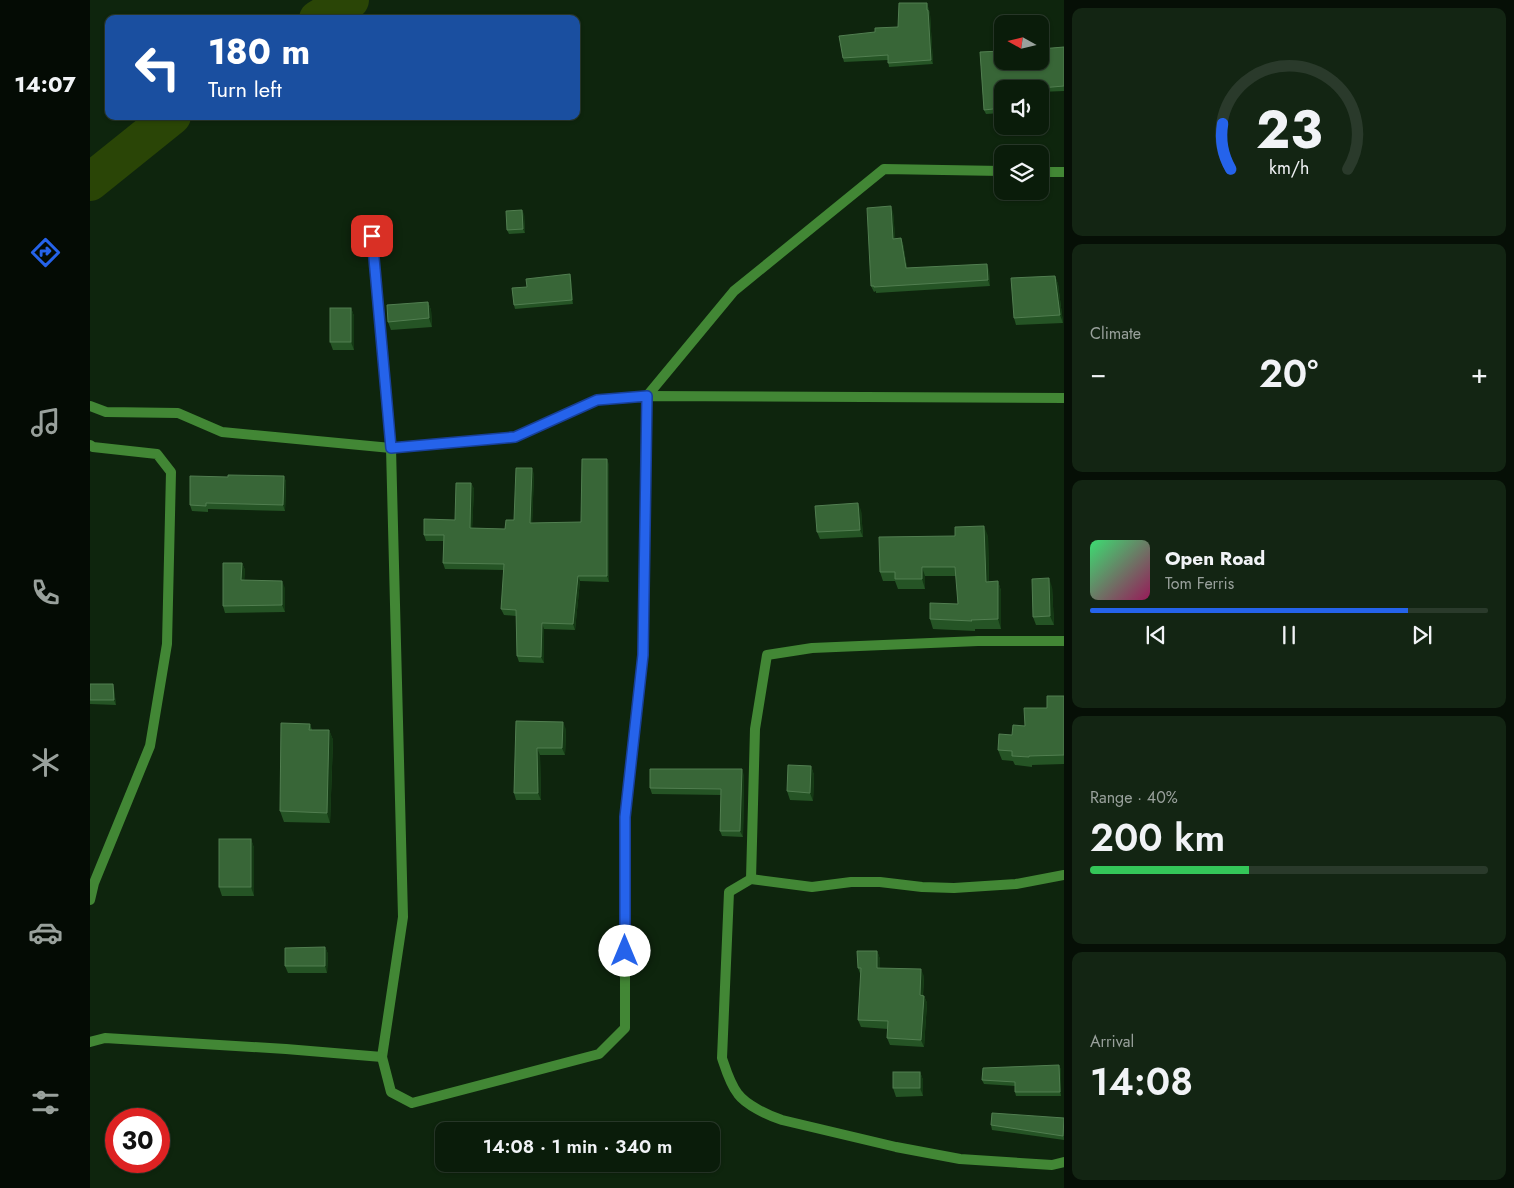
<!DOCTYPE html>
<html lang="en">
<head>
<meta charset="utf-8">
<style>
  :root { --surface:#0a1c0a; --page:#132513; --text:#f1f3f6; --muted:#99a19c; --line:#2a3a2b; --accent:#2563eb }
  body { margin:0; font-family:Jost,sans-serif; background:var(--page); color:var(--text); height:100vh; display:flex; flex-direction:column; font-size:19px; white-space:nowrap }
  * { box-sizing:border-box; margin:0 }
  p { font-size:16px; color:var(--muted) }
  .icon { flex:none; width:28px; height:28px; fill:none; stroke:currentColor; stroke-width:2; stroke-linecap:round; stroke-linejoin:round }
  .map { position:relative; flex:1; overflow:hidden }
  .details { display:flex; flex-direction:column; gap:8px; padding:8px; background:#060f06; width:450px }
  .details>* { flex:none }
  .hud { position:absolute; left:15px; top:15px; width:475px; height:105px; border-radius:10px; box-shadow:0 1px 4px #0004,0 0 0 1px var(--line); background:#1a4fa0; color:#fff; overflow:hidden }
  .needle { width:32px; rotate:278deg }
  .controls { position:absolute; left:904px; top:15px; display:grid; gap:10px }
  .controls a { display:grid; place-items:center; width:55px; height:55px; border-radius:10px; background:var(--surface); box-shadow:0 1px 4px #0004,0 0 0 1px var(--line); font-size:25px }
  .speed { position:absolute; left:15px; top:1108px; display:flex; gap:10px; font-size:25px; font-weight:700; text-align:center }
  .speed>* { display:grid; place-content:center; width:65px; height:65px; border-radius:50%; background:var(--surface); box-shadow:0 1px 4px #0004,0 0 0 1px var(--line); line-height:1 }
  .speed .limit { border:8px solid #d22; background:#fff; color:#111 }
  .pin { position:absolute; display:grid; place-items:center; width:42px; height:42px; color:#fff; margin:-21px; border-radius:10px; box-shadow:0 2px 8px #0006 }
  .me { position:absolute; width:55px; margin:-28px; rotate:0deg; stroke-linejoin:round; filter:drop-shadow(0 0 4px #0008) }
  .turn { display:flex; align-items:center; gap:18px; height:105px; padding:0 20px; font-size:22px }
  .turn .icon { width:65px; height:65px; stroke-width:2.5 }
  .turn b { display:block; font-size:35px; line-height:42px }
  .big { font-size:38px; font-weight:600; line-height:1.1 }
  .details .tile { flex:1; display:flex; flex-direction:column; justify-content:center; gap:8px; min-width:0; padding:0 18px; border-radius:10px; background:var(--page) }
  .details .dial { align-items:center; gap:0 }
  .dial svg { height:130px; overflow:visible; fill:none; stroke:var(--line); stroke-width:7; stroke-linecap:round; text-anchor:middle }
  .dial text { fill:var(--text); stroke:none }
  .song { display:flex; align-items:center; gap:15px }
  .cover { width:60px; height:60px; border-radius:8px; background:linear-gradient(135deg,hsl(140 70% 55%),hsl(330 70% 35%)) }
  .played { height:5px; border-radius:2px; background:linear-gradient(90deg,var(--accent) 80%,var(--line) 80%) }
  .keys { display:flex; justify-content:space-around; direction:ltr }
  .heat { display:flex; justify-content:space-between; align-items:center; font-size:28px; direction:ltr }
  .charge { height:8px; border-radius:4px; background:linear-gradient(90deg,#34c759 40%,var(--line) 0) }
  .trip { position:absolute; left:345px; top:1122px; width:285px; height:50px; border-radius:10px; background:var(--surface); box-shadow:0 1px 4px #0004,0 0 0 1px var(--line); font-weight:600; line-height:50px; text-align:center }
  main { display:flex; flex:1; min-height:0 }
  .dock { display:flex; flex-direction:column; width:90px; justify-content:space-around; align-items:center; background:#040b04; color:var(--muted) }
  .dock .icon { width:35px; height:35px }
  .dock .on { color:var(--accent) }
  .dock b { font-size:22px; color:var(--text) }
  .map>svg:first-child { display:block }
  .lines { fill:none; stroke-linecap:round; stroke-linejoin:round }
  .river { stroke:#2a4506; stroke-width:38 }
  .street { stroke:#428735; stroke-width:10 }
  .wall { fill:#255425 }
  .shaded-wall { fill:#143914 }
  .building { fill:#386637; stroke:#517e50 }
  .route-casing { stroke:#184099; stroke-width:12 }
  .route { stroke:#2563eb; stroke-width:9 }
</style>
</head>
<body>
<main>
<nav class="dock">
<b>14:07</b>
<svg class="icon on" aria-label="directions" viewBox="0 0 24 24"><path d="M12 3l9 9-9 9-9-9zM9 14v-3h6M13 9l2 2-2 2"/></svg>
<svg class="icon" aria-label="music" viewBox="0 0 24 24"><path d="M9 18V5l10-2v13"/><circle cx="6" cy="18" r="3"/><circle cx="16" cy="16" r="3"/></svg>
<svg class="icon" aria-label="phone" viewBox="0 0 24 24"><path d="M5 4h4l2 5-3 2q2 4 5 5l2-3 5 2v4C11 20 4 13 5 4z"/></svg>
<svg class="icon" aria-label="climate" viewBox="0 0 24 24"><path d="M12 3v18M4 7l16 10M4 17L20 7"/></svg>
<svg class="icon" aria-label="car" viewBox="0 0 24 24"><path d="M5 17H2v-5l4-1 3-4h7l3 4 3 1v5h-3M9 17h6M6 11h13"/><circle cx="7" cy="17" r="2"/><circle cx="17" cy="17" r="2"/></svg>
<svg class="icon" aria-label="filters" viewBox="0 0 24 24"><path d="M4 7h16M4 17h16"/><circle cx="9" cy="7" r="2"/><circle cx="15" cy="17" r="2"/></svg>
</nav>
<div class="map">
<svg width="974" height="1188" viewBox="0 0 974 1188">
  <rect width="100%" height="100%" fill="#0e250d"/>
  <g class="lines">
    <g class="river">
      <path d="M228 19 260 0"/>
      <path d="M0 182 82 116"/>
    </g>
    <g class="street">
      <path d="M950 172H974"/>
      <path d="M0 406 16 412 88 413 132 432 301 448 425 437 507 400 557 396 644 291 794 169 912 171"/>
      <path d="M0 445 3 447 67 454 81 472 77 644 60 746 4 883 0 900"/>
      <path d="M974 875 926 884 864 888 832 887 790 882H761L722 887 661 879 639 892 632 1058C636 1070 640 1084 648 1094 656 1105 679 1116 692 1120L806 1147 870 1159 962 1165 974 1162"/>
      <path d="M661 879 665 729 677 655 722 648 888 641H974"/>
      <path d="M0 1042 15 1038 196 1049 292 1057 313 917 301 448 282 236"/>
      <path d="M292 1057 301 1092 322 1103 509 1054 535 1028V817L553 655 557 396 974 398"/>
    </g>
  </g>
  <g class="wall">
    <path d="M837 3 840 14 843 64 799 67 798 60 754 62 753 58 785 32 808 27Z"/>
    <path d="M974 47V91L950 92V89H912V113L896 114 894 110 890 52 912 51V61H950V49Z"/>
    <path d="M803 212 805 239 811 238 813 244 817 268 899 270 900 286 786 293V291L784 292 781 286Z"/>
    <path d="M434 214 435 233 419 234 417 230Z"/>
    <path d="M480 274 481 278 483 304 425 309 424 305Z"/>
    <path d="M965 276 968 284 973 323 926 325 924 318Z"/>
    <path d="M338 302 341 310 342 327 301 330 298 322Z"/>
    <path d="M261 308 264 316V350H243L240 342Z"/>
    <path d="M519 464V582L490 581 485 630 454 629V663L429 662 427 656 426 616 414 615 411 609 414 570 355 569 353 563V541H336L334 535 365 520 381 483 384 489 382 528 415 529 424 520 444 474 442 523 491 522Z"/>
    <path d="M194 476 196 482 195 511 118 509V512L102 511 100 505 138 477Z"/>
    <path d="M771 510 773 537 730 539 727 532Z"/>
    <path d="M898 536 899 582 908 581 911 591V629H885V631L843 629 840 619 868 604 866 576H835V589H808L805 581H793L790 572Z"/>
    <path d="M152 563 155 570 154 580 195 588V612L135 613 133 606Z"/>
    <path d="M962 587 964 625H946L943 617Z"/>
    <path d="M0 684 24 689 26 705 0 704Z"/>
    <path d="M974 696V764L942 765V767L925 765 923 761 912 760 908 750 922 735 935 726 957 708Z"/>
    <path d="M426 721 476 729 475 755H450L451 800H426L424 793Z"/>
    <path d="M220 724 222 730H239L243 740 240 823 194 822 190 811Z"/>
    <path d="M721 766 724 775 723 801 700 800 697 791Z"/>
    <path d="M654 775 653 837 632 836 630 831 631 795 562 794 560 788Z"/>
    <path d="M161 839 164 848V896H132L129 887Z"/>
    <path d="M235 947 238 954 237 973H198L195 966Z"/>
    <path d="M787 951 790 959V968L834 976 833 996H834L837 1003 834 1047 800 1045 797 1038 798 1029 771 1027 768 1020 771 976 768 968Z"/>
    <path d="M969 1065 971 1070V1096H926L925 1092V1086L894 1084 892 1080Z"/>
    <path d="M830 1072 833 1080V1096L806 1097 803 1088Z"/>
    <path d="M974 1118V1140L902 1130 901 1125Z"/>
  </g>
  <g class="shaded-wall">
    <path d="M837 3 840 14 843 64 841 60Z"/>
    <path d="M801 206 803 212 806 245 803 239Z"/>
    <path d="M432 210 434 214 435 233 433 229Z"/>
    <path d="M811 238 813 244 818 274 816 268Z"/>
    <path d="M897 264 899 270 900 286 898 280Z"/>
    <path d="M480 274 481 278 483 304 482 300Z"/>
    <path d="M965 276 968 284 973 323 970 315Z"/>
    <path d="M338 302 341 310 342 327 339 318Z"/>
    <path d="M261 308 264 316V350L261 342Z"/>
    <path d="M517 459 519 464V582L517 576Z"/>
    <path d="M442 468 444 474 442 529 440 523Z"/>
    <path d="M194 476 196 482 195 511 193 505Z"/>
    <path d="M381 483 384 489 382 534 380 528Z"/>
    <path d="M768 503 771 510 773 537 770 530Z"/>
    <path d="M894 526 898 536 899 591 896 582Z"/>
    <path d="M152 563 155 570 154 587 151 580Z"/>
    <path d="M832 567 835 576V589L832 579Z"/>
    <path d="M488 576 490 581 485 630 483 624Z"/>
    <path d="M959 578 962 587 964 625 960 616Z"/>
    <path d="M192 581 195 588V612L192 605Z"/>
    <path d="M908 581 911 591V629L908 619Z"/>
    <path d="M452 623 454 629V663L451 657Z"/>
    <path d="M23 684 24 689 26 705 24 700Z"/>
    <path d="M473 722 476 729 475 755 472 748Z"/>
    <path d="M239 730 243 740 240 823 237 813Z"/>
    <path d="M447 748 450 755 451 800 448 793Z"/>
    <path d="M721 766 724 775 723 801 720 793Z"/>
    <path d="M652 769 654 775 653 837 650 831Z"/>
    <path d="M161 839 164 848V896L161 887Z"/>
    <path d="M235 947 238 954 237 973 235 966Z"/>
    <path d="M787 951 790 959V976L787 968Z"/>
    <path d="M831 969 834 976 832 1003 830 995Z"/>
    <path d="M834 996 837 1003 834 1047 831 1040Z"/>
    <path d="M969 1065 971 1070V1096L970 1092Z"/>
    <path d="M830 1072 833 1080V1096L830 1088Z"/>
  </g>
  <g class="building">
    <path d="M809 3H837V10H838L841 60 798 63V55L753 58 749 36 785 32V28L808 27Z"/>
    <path d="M974 47V86L939 89H912V108L894 110 890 52 912 51V61H950V49Z"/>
    <path d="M801 206 803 239 811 238 816 268 897 264 898 280 784 287V286H781L777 208Z"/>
    <path d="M432 210 433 229 417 230 416 211Z"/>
    <path d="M480 274 482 300 424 305 422 288 437 287 436 279Z"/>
    <path d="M965 276 970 315 924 318 921 278Z"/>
    <path d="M338 302 339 318 298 322 297 305Z"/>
    <rect x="240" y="308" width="21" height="34"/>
    <path d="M492 459H517V576H488L483 624 452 623 451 657 427 656 426 610 411 609 414 564 353 563 354 535H334V519L365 520 366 483H381L380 528 415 529 416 520H424L426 468H442L440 523 491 522Z"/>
    <path d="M138 475 194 476 193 505 116 503V506L100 505V476L138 477Z"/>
    <path d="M768 503 770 530 727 532 725 506Z"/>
    <path d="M894 526 896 582 908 581V619L881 620 882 621 840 619V603L868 604 865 567H832V579H805V572H790L789 537 865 536V527Z"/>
    <path d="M133 563H152L151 580 192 581V605L133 606Z"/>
    <path d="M959 578 960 616 943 617 942 579Z"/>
    <path d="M0 684H23L24 700H0Z"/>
    <path d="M957 696H974V755L939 756V757L922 756V751L908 750 909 734 922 735 923 725 935 726 934 708H957Z"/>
    <path d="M426 721 473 722 472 748H447L448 793H424Z"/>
    <path d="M191 723 220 724 219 730H239L237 813 190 811Z"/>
    <path d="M698 765 721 766 720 793 697 791Z"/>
    <path d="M560 769H652L650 831H630L631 789 560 788Z"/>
    <rect x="129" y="839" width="32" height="48"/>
    <path d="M235 947V966H195V948Z"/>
    <path d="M767 951H787V968L831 969 830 995 834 996 831 1040 797 1038 798 1021 768 1020 771 968H768Z"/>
    <path d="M969 1065 970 1092H925V1082L892 1080 893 1068Z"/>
    <rect x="803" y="1072" width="27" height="16"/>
    <path d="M902 1113 974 1118 973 1136 901 1125Z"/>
  </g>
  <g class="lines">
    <defs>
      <path id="route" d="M282 236 301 448 425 437 507 400 557 396 553 655 535 817V951"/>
    </defs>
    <use href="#route" class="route-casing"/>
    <use href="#route" class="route"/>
  </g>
</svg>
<div class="controls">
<a><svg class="needle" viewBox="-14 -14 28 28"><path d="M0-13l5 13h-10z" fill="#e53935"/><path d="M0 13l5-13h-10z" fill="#99a19c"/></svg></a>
<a><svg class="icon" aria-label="sound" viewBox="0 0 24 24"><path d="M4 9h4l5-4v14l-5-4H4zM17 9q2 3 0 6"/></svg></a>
<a><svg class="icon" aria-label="layers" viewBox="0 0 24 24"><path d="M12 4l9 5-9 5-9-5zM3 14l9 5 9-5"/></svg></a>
</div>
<div class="speed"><div class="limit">30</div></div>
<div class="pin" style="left:282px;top:236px;background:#d93025"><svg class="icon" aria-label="arrive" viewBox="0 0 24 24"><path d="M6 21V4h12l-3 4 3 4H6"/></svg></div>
<svg class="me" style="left:535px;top:951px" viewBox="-20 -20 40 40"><circle r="19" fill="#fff"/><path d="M0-13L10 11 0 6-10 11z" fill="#2563eb"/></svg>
<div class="trip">14:08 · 1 min · 340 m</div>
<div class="hud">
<div class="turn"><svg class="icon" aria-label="left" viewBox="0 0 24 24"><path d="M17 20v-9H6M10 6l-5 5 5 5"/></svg><div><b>180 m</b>Turn left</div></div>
</div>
</div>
<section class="details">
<div class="tile dial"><svg viewBox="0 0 100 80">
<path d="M14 69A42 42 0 1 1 86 69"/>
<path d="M14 69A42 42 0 0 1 9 41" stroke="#2563eb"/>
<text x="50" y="56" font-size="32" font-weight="700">23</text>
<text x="50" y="72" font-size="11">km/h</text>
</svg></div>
<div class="tile"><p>Climate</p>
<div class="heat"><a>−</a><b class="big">20°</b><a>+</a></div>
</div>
<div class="tile">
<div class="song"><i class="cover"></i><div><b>Open Road</b><p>Tom Ferris</p></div></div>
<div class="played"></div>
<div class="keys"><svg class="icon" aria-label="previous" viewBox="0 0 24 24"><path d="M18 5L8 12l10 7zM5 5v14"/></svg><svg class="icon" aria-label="pause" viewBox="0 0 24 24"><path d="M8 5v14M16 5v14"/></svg><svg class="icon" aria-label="next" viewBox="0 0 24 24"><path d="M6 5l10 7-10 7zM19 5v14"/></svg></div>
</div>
<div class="tile"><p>Range · 40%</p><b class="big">200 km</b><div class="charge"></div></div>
<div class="tile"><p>Arrival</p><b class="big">14:08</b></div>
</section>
</main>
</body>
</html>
